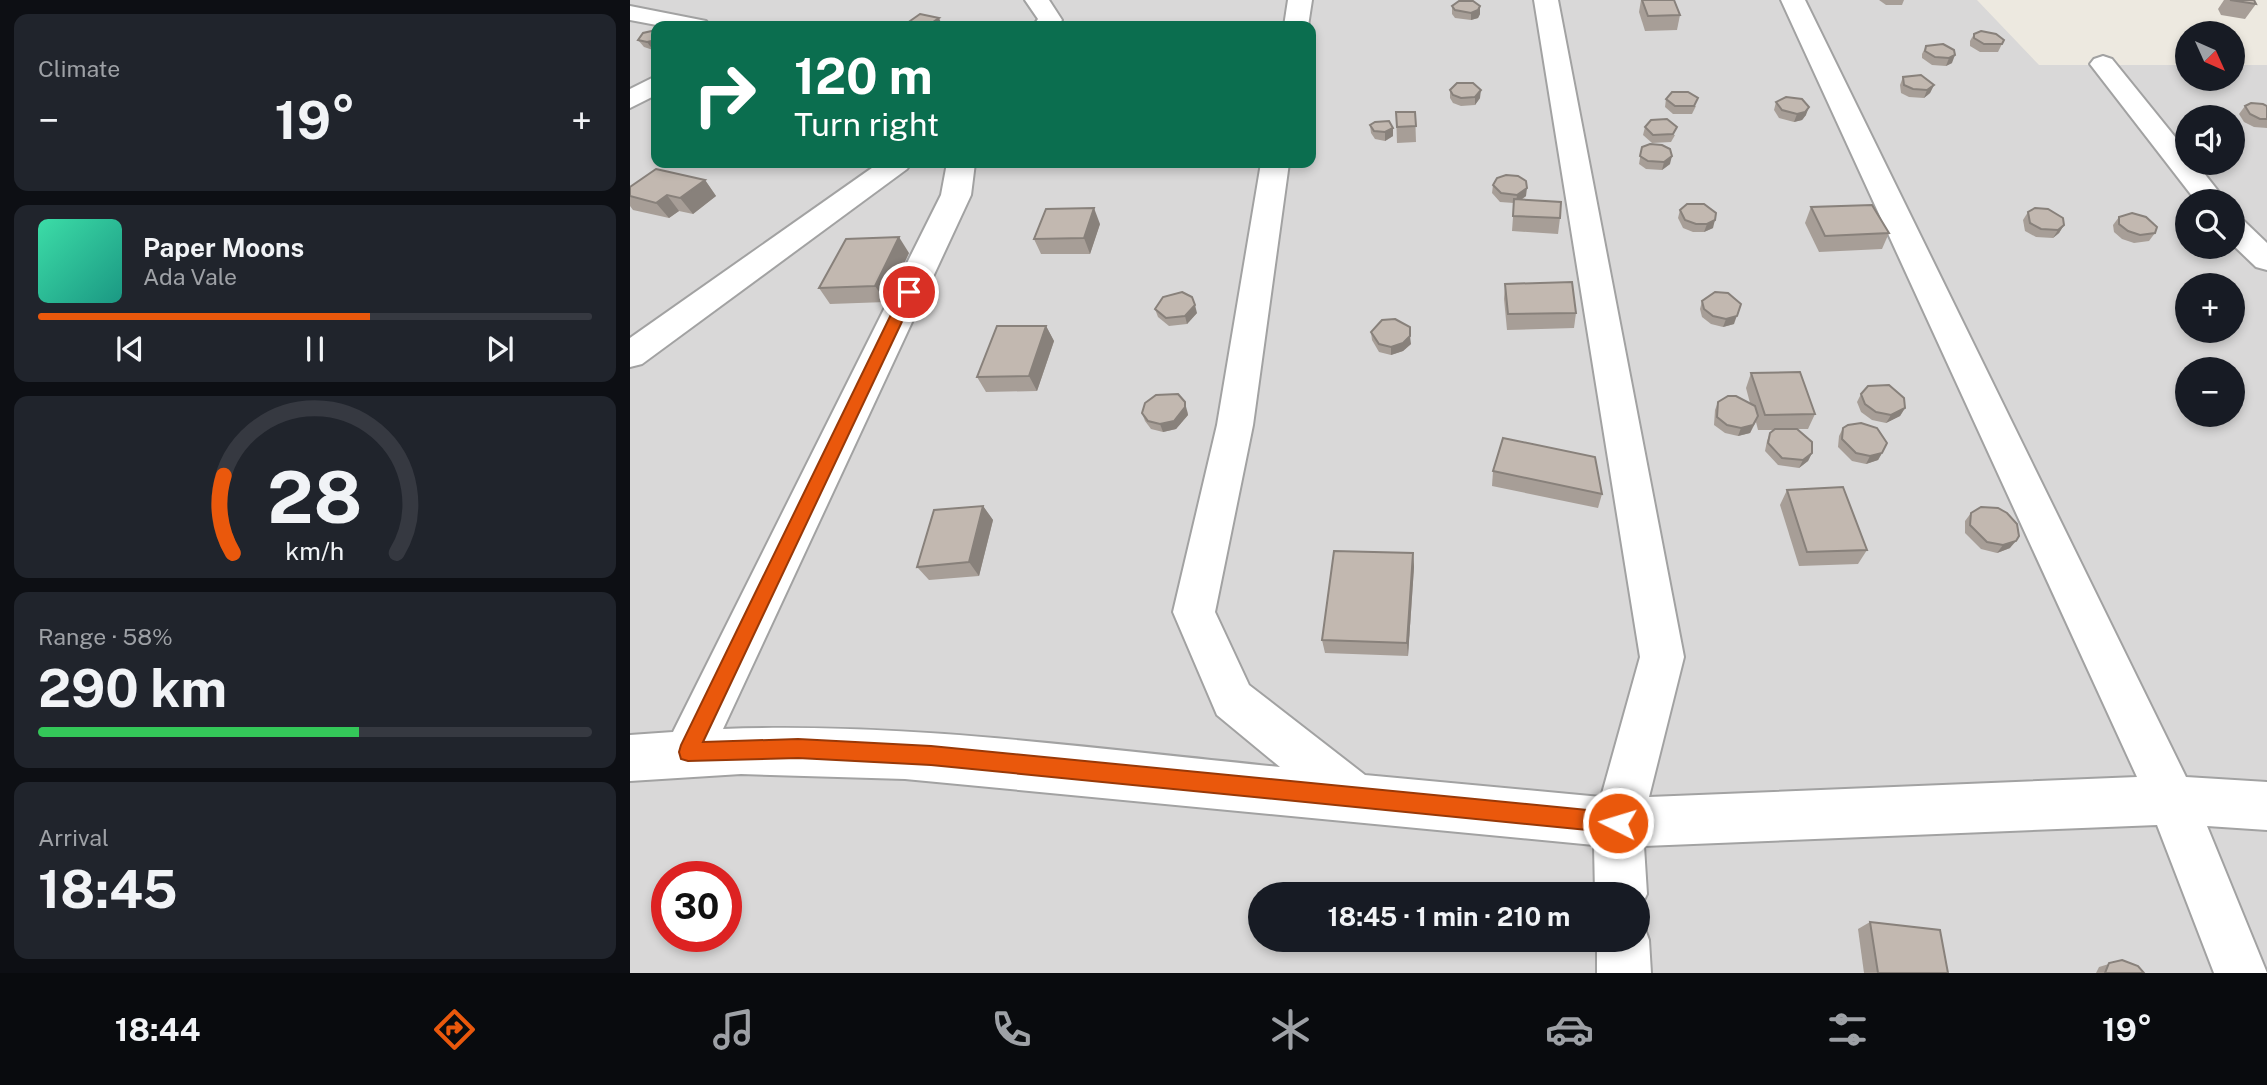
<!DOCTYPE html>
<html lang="en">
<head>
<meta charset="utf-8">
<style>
  :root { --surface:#171b24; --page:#20242c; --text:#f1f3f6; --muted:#9ea1a6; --line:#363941; --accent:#ea580c }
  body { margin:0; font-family:"Public Sans",sans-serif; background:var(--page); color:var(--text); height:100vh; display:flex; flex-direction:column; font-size:26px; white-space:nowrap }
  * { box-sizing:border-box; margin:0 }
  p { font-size:23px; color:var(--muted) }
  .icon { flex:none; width:38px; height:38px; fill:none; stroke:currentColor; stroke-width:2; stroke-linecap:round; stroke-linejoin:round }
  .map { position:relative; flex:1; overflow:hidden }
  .details { display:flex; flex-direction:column; gap:14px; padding:14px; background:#0d0f14; width:630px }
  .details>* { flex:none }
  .hud { position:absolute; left:21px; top:21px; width:665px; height:147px; border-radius:14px; box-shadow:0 4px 10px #0003; background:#0b6e4f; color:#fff; overflow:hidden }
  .needle { width:46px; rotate:135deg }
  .buttons { position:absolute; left:1545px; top:21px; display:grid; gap:14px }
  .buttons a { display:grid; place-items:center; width:70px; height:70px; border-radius:50%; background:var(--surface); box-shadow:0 4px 10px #0003; font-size:35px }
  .speed { position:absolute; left:21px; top:861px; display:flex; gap:14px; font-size:35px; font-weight:700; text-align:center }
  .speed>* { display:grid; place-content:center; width:91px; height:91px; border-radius:50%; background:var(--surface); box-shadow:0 4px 10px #0003; line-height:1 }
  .speed .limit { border:10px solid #d22; background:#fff; color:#111 }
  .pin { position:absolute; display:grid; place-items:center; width:60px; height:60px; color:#fff; margin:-30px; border:4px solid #fff; border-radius:50%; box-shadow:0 2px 7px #0007 }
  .me { position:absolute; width:77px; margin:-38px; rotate:275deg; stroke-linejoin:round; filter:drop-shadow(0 0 5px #0008) }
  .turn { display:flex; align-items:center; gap:24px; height:147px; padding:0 28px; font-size:32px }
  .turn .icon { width:91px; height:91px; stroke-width:2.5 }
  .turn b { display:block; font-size:49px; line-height:60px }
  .big { font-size:52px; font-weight:700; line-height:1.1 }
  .details .widget { flex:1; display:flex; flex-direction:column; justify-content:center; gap:10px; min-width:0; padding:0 24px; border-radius:14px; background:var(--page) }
  .details .dial { align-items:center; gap:0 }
  .dial svg { height:182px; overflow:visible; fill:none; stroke:var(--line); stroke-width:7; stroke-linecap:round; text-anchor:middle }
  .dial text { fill:var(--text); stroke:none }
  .song { display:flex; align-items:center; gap:21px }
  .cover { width:84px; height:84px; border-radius:10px; background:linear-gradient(135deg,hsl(160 70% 55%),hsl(170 70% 35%)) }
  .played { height:7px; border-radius:4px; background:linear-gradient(90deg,var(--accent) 60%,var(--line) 60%) }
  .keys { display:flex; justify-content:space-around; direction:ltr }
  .heat { display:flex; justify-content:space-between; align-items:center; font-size:38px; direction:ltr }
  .charge { height:10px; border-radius:5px; background:linear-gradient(90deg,#34c759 58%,var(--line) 0) }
  .trip { position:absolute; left:618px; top:882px; width:402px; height:70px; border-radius:35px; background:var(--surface); box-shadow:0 4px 10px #0003; font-weight:700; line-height:70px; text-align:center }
  .tabs { display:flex; height:112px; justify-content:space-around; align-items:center; background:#090b0e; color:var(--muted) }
  .tabs .icon { width:49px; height:49px }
  .tabs .active { color:var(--accent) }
  .tabs b { font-size:32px; color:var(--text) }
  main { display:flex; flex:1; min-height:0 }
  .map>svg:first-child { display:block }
  .residential { fill:#d9d8d8; fill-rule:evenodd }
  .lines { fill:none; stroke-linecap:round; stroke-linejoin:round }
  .minor-casing { stroke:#a2a2a2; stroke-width:4 }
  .minor { fill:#fff; fill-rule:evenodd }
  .wall { fill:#a79e97 }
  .shaded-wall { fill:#88817b }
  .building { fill:#c2b8b0; stroke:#88817b; stroke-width:2 }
  .route { fill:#ea580c; stroke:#983908; stroke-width:2 }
</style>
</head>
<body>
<main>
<section class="details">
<div class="widget"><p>Climate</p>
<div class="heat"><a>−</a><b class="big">19°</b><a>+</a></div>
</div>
<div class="widget">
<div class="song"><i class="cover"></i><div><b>Paper Moons</b><p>Ada Vale</p></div></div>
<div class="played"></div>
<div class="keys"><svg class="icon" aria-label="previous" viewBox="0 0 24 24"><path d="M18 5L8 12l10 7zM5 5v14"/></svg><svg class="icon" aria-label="pause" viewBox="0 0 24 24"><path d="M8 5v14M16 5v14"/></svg><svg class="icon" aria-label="next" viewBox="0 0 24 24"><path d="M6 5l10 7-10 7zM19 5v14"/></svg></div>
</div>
<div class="widget dial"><svg viewBox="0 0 100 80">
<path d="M14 69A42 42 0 1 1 86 69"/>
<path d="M14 69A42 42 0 0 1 10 35" stroke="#ea580c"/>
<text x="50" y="56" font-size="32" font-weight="700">28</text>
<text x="50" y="72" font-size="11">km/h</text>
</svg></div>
<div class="widget"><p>Range · 58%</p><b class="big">290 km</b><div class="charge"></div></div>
<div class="widget"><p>Arrival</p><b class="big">18:45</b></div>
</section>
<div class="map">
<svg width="1637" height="973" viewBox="0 0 1637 973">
  <rect width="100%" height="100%" fill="#ede9e0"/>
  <path class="residential" d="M0 0H1347L1409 65H1557L1558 79H1603V65H1637V973H0ZM26 26H681V163H26ZM1558 117H1603V163H1558ZM1558 201H1603V247H1558ZM1558 285H1603V331H1558ZM1558 369H1603V415H1558ZM37 877H96V936H37ZM630 894H1008V940H630Z"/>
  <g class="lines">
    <defs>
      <g id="minor">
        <path d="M395 0H419L432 20 427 26H403L408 19Z"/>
        <path d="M658 0H682L678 26H654Z"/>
        <path d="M904 0H928L1054 657 1019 797 1507 777 1151 0H1175L1556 777 1637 782V830L1577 826 1637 973H1584L1527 825 1014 846 1017 894 1008 913V894H965L964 845 275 779 111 774 0 781V735L43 732 311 195 317 163H345L341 195 93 729C278 722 465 749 650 767L587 715 543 612 587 425 631 163H659L623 425 585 612 619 685 735 775 971 797 1010 657Z"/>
        <path d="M0 6 76 21 80 26H32L0 20Z"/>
        <path d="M1473 56 1482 59 1558 153V163H1566L1596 201H1566L1460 64 1464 59Z"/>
        <path d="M26 76V95L0 108V89Z"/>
        <path d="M249 163H281L277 169 12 364 0 367V338Z"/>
        <path d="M1603 218 1614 221 1637 243V270L1626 267 1603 245Z"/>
        <path d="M1008 920 1012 921 1019 940 1021 973H967V940H1008Z"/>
      </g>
    </defs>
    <use href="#minor" class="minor-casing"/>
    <use href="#minor" class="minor"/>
  </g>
  <g class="wall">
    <path d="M1011 0H1044L1050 15 1047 30 1015 31 1009 12Z"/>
    <path d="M1249 0H1274L1272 5H1256Z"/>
    <path d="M1594 0H1624L1626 4 1615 19 1591 15 1588 9Z"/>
    <path d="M822 6 850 14 848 18 841 20 825 18 822 14Z"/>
    <path d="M26 30V49L23 50 14 47 8 40Z"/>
    <path d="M1344 34 1374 40 1368 52H1350L1340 46V41Z"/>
    <path d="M1313 44 1322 63 1316 66 1302 65 1292 58V54L1296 46Z"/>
    <path d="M1273 77 1304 85 1300 93 1294 98 1279 97 1271 93 1270 85Z"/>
    <path d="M820 90 850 98 845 105 831 106 823 103 820 98Z"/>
    <path d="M1036 99 1066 106 1062 114H1043L1035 107Z"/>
    <path d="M1146 102 1176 115 1172 120 1164 122 1149 118 1144 110Z"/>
    <path d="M1615 106H1637V128L1624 127 1614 122 1609 114Z"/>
    <path d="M766 112H785L786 142 767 143Z"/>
    <path d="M740 125 763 128V136L755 141 745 139 741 133Z"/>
    <path d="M1015 127 1045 135 1041 142 1022 143 1013 135Z"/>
    <path d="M1012 147 1040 164 1032 170 1016 169 1009 164Z"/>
    <path d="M75 180 86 196 63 214 49 211 39 218 3 210 0 206V187Z"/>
    <path d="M863 185 896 196 891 200 930 218 928 234 882 231 884 203 870 202 862 193Z"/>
    <path d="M1181 207 1259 233 1252 249 1189 252 1175 223Z"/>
    <path d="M1050 210 1083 228 1074 232H1063L1053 228 1048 218Z"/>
    <path d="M1398 212 1434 225 1429 233 1423 238 1406 237 1395 231 1393 220Z"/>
    <path d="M1489 217 1525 233 1519 241 1504 243 1492 239 1484 232 1483 225Z"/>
    <path d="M470 224 460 254H411L404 239Z"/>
    <path d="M279 253 256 302 200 304 189 288Z"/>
    <path d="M875 284 946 313 944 328 877 330 874 299Z"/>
    <path d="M1072 301 1104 324 1093 327 1081 324 1072 317 1070 309Z"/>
    <path d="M525 309 567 313 557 324 539 326 528 317Z"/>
    <path d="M416 326 424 341 407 391 356 392 347 377Z"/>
    <path d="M741 332 781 344 773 351 761 355 749 352 742 340Z"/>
    <path d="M1121 373 1185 414 1178 429H1166L1182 453 1178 461 1169 468 1148 465 1135 451 1137 441 1140 433 1145 430H1128L1126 422 1120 433 1108 436 1095 433 1084 425 1085 410 1088 402 1120 403 1116 388Z"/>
    <path d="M1231 394 1275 408 1270 416 1256 423 1242 420 1231 412 1227 402Z"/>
    <path d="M557 410 558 415 546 429 533 432 521 429 515 421 512 413Z"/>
    <path d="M1213 428 1252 453 1248 460 1236 464 1222 461 1208 447 1209 436Z"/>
    <path d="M863 471 972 494 968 508 862 486Z"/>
    <path d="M1157 490 1237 550 1228 564 1169 566 1150 505Z"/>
    <path d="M353 506 363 520 349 576 299 580 287 567Z"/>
    <path d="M1341 513 1380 548 1367 553 1351 549 1335 533V521Z"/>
    <path d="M783 553 784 567 778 656 695 653 692 640Z"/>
    <path d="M1240 922 1318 973H1234L1228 929Z"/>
    <path d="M1492 960 1514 973H1466L1469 967Z"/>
  </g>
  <g class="shaded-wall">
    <path d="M850 6V14L848 18 841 20V13Z"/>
    <path d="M309 18 312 25 311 26H297Z"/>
    <path d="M26 40V49L23 50 17 42Z"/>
    <path d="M1325 55 1322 63 1316 66 1319 58Z"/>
    <path d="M1304 85 1300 93 1294 98 1297 90Z"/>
    <path d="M851 90 850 98 845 105V97Z"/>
    <path d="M1179 107 1176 115 1172 120 1164 122 1167 114Z"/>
    <path d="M763 128V136L755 141V132Z"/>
    <path d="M1042 156 1040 164 1032 170 1034 162Z"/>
    <path d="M75 180 86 196 63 214 50 198Z"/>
    <path d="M897 188 896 196 886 203 887 195Z"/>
    <path d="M37 195 49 211 39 218 26 203Z"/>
    <path d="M464 208 470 224 460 254 454 238Z"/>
    <path d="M1085 220 1083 228 1074 232 1077 224Z"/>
    <path d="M1434 225 1429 233 1423 238 1428 230Z"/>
    <path d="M269 237 279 253 256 302 245 286Z"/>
    <path d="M1111 304 1104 324 1093 327 1096 319Z"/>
    <path d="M565 305 567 313 557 324 555 316Z"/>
    <path d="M416 326 424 341 407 391 399 376Z"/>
    <path d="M780 336 781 344 773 351 761 355V347Z"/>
    <path d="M555 402 558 415 546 429 533 432 530 424Z"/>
    <path d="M1275 408 1270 416 1256 423 1261 415Z"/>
    <path d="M1128 416 1120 433 1108 436 1111 428Z"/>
    <path d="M1182 453 1178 461 1169 468 1173 460Z"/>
    <path d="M1252 453 1248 460 1236 464 1240 456Z"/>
    <path d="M353 506 363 520 349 576 339 562Z"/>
    <path d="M1386 541 1380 548 1367 553 1373 545Z"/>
    <path d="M783 553 784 567 778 656 777 643Z"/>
  </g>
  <g class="building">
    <path d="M1012 0H1044L1050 15 1018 16Z"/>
    <path d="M1600 0H1624L1626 4Z"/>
    <path d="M829 1H843L850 6 848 10 841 13 825 10 822 6Z"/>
    <path d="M290 14 309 18 297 26H273Z"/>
    <path d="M26 30V40L17 42 8 40 13 33Z"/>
    <path d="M1351 31 1366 34 1374 40 1372 44H1354L1344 38V34Z"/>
    <path d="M1313 44 1324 50 1325 55 1319 58 1305 57 1295 51 1296 46Z"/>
    <path d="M1291 75 1304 85 1297 90 1283 89 1274 85 1273 77Z"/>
    <path d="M827 83H843L851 90 845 97 831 98 823 95 820 90Z"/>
    <path d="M1042 92H1058L1068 98 1064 106H1045L1036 99Z"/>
    <path d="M1156 97 1172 99 1179 107 1175 112 1167 114 1152 110 1146 102Z"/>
    <path d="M1621 103 1633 104 1637 106V119H1630L1620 114 1615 106Z"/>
    <path d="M766 112H785L786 126 767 127Z"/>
    <path d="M1037 119 1047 127 1043 134 1023 135 1015 127 1021 120Z"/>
    <path d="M759 121 763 128 755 132 744 131 740 125 745 122Z"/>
    <path d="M1020 144 1032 145 1040 149 1042 156 1034 162 1018 161 1010 156 1012 147Z"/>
    <path d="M26 169 75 180 50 198 37 195 26 203 0 196V187Z"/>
    <path d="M876 175 888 176 896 181 897 188 887 195 871 193 863 185 867 178Z"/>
    <path d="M884 199 931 202 930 218 883 216Z"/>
    <path d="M1057 204H1074L1086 213 1085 220 1077 224H1066L1055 220 1050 210Z"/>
    <path d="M1242 205 1259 233 1195 236 1181 207Z"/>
    <path d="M464 208 454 238 404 239 416 209Z"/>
    <path d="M1405 208 1418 209 1433 218 1434 225 1428 230 1411 229 1400 223 1398 212Z"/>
    <path d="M1502 213 1516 217 1527 227 1525 233 1510 235 1498 231 1489 224V217Z"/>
    <path d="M269 237 245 286 189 288 216 239Z"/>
    <path d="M942 282 946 313 878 314 875 284Z"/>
    <path d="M552 292 562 297 565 305 555 316 536 318 525 309 533 297Z"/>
    <path d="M1085 292 1098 293 1111 304 1107 316 1096 319 1083 316 1074 309 1072 301Z"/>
    <path d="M765 319 780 327V336L773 343 761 347 749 344 741 332 752 320Z"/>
    <path d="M367 326H416L399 376 347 377Z"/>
    <path d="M1170 372 1185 414 1135 415 1121 373Z"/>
    <path d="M1259 385 1274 398 1275 408 1261 415 1246 412 1235 404 1231 394 1238 386Z"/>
    <path d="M548 394 555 402V407L544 421 530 424 518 421 512 413 515 403 526 395Z"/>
    <path d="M1098 396H1106L1125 406 1128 416 1123 425 1111 428 1097 425 1087 417 1088 402Z"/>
    <path d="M1231 423 1247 428 1257 443 1252 453 1240 456 1226 453 1212 439 1213 428 1218 425Z"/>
    <path d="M1145 429H1167L1182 442V453L1173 460 1152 458 1138 443 1140 433Z"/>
    <path d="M873 438 965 457 972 494 863 471Z"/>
    <path d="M1213 487 1237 550 1177 552 1157 490Z"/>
    <path d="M353 506 339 562 287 567 304 510Z"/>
    <path d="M1351 507 1368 508 1377 513 1387 524 1389 536 1386 541 1373 545 1357 542 1340 525 1341 513Z"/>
    <path d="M704 551 783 553 777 643 692 640Z"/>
    <path d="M1240 922 1310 930 1318 973H1248Z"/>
    <path d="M1492 960 1508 966 1514 973H1475L1479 963Z"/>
  </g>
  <path class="route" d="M279 287 286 292 73 742 168 739 301 746 988 813 995 815 998 823 995 830 988 833 301 765 168 758 58 761 51 759 49 752 51 745 272 292Z"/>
</svg>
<div class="buttons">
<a><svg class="needle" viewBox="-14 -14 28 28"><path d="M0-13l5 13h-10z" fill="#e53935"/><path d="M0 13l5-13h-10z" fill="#9ea1a6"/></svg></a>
<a><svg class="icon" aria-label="sound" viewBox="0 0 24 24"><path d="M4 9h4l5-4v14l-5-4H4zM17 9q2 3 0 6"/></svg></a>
<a><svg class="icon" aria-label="search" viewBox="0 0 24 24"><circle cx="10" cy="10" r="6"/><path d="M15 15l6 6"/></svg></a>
<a>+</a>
<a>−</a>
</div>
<div class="speed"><div class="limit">30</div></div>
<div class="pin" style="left:279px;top:292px;background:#d93025"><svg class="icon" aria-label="arrive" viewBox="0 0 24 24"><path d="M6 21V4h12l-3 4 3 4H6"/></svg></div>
<svg class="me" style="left:988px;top:823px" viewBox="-20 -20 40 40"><circle r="17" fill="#ea580c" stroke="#fff" stroke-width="3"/><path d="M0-11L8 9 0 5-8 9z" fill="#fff"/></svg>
<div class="trip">18:45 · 1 min · 210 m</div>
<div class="hud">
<div class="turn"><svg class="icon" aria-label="right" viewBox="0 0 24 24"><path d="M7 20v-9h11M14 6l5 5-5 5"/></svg><div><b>120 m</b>Turn right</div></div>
</div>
</div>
</main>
<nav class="tabs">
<b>18:44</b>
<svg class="icon active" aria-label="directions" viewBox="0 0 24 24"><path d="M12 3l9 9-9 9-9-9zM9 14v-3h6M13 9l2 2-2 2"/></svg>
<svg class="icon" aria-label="music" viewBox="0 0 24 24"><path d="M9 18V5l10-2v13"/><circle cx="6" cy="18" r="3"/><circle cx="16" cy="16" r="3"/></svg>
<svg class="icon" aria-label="phone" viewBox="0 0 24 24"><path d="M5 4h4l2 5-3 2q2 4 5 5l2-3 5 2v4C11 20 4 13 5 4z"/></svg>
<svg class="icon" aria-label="climate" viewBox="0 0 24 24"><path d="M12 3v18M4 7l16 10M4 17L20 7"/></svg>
<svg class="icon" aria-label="car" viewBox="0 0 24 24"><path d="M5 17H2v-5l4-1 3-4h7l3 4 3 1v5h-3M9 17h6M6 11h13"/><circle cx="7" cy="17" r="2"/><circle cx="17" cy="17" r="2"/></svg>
<svg class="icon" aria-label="filters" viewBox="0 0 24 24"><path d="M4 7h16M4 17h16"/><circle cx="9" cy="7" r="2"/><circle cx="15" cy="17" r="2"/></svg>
<b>19°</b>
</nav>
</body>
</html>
